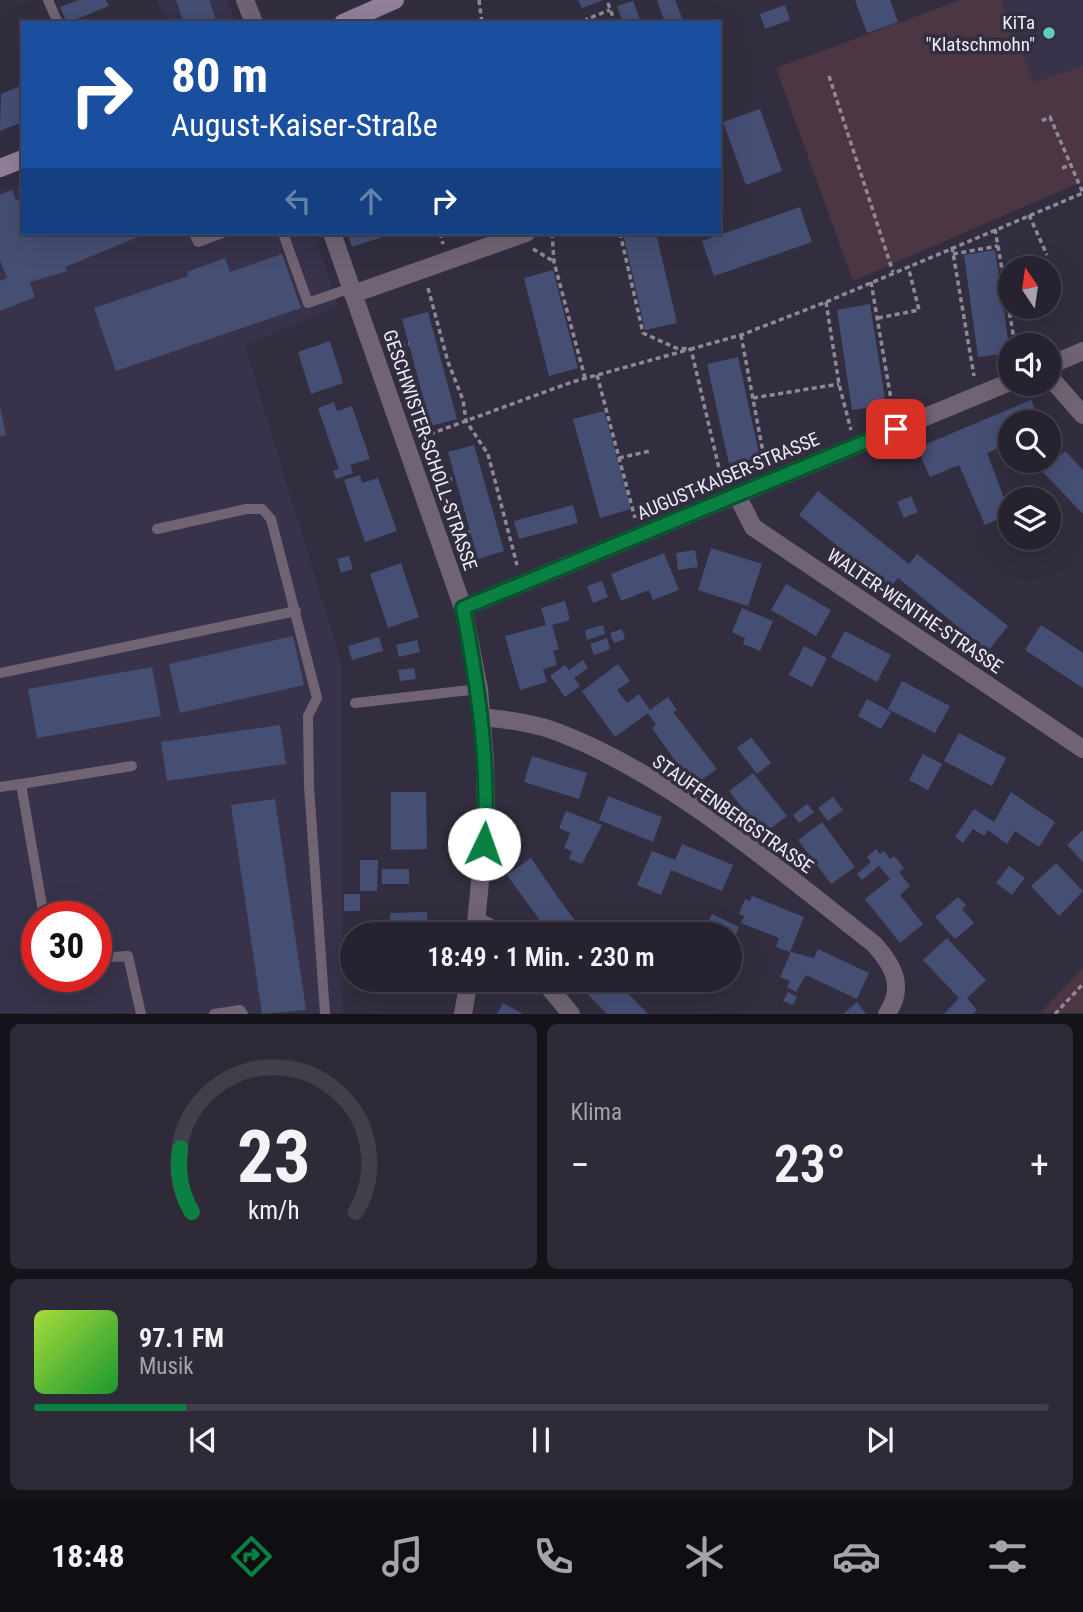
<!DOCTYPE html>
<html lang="de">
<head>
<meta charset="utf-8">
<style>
  :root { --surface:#26222f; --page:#2e2a37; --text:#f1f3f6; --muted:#a4a4aa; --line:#423f4b; --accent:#0b8043 }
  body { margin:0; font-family:"Roboto Condensed",sans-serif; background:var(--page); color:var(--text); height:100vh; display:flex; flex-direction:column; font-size:26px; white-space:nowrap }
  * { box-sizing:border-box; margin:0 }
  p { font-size:23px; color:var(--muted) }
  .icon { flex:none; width:38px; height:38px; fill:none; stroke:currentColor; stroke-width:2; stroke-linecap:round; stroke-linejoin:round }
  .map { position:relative; height:1014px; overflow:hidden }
  .details { display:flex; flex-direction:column; gap:10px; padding:10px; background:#15131a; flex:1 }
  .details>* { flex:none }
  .guide { position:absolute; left:21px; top:21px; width:700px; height:214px; border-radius:0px; box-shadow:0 7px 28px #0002,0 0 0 2px var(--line); background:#1a4fa0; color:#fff; overflow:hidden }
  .needle { width:46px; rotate:347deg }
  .controls { position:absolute; left:998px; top:256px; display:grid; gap:14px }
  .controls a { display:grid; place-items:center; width:63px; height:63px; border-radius:50%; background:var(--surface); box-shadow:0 7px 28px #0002,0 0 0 2px var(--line); font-size:35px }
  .speed { position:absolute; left:21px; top:901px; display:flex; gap:14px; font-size:35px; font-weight:700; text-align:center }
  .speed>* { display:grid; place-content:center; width:91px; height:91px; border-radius:50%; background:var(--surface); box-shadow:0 7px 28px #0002,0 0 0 2px var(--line); line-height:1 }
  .speed .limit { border:10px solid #d22; background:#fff; color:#111 }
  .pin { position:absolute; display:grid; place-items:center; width:60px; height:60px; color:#fff; margin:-30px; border-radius:14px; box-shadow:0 4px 10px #0006 }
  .me { position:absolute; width:77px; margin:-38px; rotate:3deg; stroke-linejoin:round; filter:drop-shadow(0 0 5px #0008) }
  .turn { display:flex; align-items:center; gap:24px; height:147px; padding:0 35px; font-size:32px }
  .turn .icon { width:91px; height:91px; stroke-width:2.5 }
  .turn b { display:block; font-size:49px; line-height:60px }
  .lanes { display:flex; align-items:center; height:66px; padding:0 35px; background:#0003; justify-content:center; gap:35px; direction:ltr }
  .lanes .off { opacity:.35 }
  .big { font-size:52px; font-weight:600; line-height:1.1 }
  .details .card { flex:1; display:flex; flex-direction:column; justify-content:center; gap:10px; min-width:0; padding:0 24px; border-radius:10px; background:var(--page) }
  .details .dial { align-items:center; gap:0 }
  .dial svg { height:182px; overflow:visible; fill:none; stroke:var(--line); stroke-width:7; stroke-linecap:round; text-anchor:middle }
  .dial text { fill:var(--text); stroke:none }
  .song { display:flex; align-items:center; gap:21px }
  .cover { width:84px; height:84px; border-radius:10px; background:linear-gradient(135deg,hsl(80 70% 55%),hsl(130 70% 35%)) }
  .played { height:7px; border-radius:4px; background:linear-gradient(90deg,var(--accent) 15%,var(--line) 15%) }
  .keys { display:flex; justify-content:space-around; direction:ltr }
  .heat { display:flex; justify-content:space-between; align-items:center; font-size:38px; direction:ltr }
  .details .tiles { flex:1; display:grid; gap:10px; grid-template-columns:1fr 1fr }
  .card:last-child { grid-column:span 2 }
  .trip { position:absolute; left:340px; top:922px; width:402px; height:70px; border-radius:35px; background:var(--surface); box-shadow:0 7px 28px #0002,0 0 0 2px var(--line); font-weight:600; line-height:70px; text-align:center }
  .tab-bar { display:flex; height:112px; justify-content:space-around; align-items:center; background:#0f0e13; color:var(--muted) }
  .tab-bar .icon { width:49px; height:49px }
  .tab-bar .selected { color:var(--accent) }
  .tab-bar b { font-size:32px; color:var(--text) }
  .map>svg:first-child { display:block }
  .built { fill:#38324a; fill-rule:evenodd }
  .green { fill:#4d3644 }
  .building { fill:#454f74 }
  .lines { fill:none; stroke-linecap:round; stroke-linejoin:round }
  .path { stroke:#8d8a98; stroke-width:3.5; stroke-dasharray:5 3.5; stroke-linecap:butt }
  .lane { stroke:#706373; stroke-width:10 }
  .street { stroke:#706373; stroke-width:18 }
  .secondary { stroke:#937f98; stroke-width:18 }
  .route-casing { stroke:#07532c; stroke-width:18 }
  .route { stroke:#0b8043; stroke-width:12 }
  .poi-dot { fill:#5eceb8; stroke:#322e3f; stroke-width:2.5 }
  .labels { text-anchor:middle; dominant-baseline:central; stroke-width:7; stroke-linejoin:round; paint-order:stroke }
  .poi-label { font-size:19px; fill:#edebf6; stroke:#322e3f; text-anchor:end }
  .street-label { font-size:19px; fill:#edebf6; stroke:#322e3f }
</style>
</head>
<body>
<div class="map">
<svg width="1083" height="1014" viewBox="0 0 1083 1014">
  <rect width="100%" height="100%" fill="#322e3f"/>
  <g class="built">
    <path d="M157 0H228L235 23H165Z"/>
    <path d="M1001 0H1083V66L1034 82Z"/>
    <path d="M23 183V233H314L338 305 245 346 341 662 343 1013H0V192ZM37 917H96V976H37Z"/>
  </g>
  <g class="green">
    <path d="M960 0H1001L1034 82 1083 66V181L853 281 776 68Z"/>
    <path d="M1083 968V1013H1040Z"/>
  </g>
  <g class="building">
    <path d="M79 0H106L109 6 67 23 60 7Z"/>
    <path d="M176 0H209L217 23H184Z"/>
    <path d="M578 0H603L582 8Z"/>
    <path d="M657 0H675L684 23H665Z"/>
    <path d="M855 0H890L898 22 867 33Z"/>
    <path d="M633 1 641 23H623L617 6Z"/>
    <path d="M785 5 790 20 765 29 760 14Z"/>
    <path d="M23 85V122L0 131 1 94Z"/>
    <path d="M760 109 782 171 746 185 723 122Z"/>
    <path d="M12 190 16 200 23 197V233H148L65 267 67 271 30 282 35 297 0 311V281L7 278 0 260V195Z"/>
    <path d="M800 207 812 242 714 276 702 241Z"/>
    <path d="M348 233H395L352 247Z"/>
    <path d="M623 233H656L677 323 645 330Z"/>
    <path d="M995 250 1010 353 978 357 964 255Z"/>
    <path d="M282 254 301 308 116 371 94 308 188 276 187 272 225 258 230 272Z"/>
    <path d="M553 270 578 368 549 376 524 278Z"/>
    <path d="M870 304 886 405 852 410 837 310Z"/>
    <path d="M428 312 457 419 431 426 402 319Z"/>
    <path d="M330 341 343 383 311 394 298 352Z"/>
    <path d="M738 357 760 458 729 464 707 364Z"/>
    <path d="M1031 400 1040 422H1010V443L987 453 1010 514 985 525 959 465 930 477 917 448Z"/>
    <path d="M334 402 337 411 352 406 370 459 350 465 353 473 336 479 333 471 339 469 318 408Z"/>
    <path d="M0 406 6 435 0 436Z"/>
    <path d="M604 411 631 509 600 518 573 419Z"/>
    <path d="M474 445 504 551 478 559 448 452Z"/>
    <path d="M1065 451 1083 470V514L1043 472Z"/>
    <path d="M360 475 362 483 378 478 397 531 365 542 344 480Z"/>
    <path d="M818 491 909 564 917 554 1008 626 988 651 898 578 890 588 799 515Z"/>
    <path d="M911 496 918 512 904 518 897 502Z"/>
    <path d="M573 505 578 523 519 539 514 521Z"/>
    <path d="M711 548 762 564 748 606 698 590Z"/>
    <path d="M695 550 698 567 678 570 676 553Z"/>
    <path d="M664 553 679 590 653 600 649 590 621 601 611 574Z"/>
    <path d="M349 556 353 569 341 573 337 559Z"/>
    <path d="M401 563 419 617 388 628 370 574Z"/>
    <path d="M602 581 608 597 593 603 587 586Z"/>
    <path d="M786 584 831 610 816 636 771 610Z"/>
    <path d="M565 601 570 620 552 625 559 649 553 651 557 665 543 669 547 682 520 690 505 636 546 625 541 608Z"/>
    <path d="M742 608 773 621 760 651 743 644 745 638 732 632Z"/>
    <path d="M603 625 605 634 587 640 585 630Z"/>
    <path d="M1041 625 1083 653V688L1025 650Z"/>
    <path d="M622 629 625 639 614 643 610 633Z"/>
    <path d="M845 631 891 655 877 682 831 657Z"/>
    <path d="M293 636 304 685 180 713 169 664Z"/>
    <path d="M379 637 383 651 352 660 348 646Z"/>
    <path d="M607 638 610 649 594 655 590 644Z"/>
    <path d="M417 640 420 652 399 657 396 645Z"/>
    <path d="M804 646 827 658 812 687 789 675Z"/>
    <path d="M583 660 588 668 574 678 580 686 565 697 550 676 565 665 569 670Z"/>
    <path d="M618 664 630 681 617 690 627 703 639 694 650 710 668 697 677 710 673 712 717 769 693 786 652 728 656 725 648 713 615 737 582 691Z"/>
    <path d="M152 667 161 716 37 738 28 689Z"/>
    <path d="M414 668 416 679 400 681 398 670Z"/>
    <path d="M902 681 950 706 935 733 888 709Z"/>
    <path d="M867 699 891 712 881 729 858 716Z"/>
    <path d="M280 725 286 764 167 781 161 742Z"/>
    <path d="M959 733 1006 758 992 786 944 761Z"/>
    <path d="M751 737 771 763 757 774 737 748Z"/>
    <path d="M923 754 942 764 928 790 909 780Z"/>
    <path d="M532 756 587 773 579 799 524 782Z"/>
    <path d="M753 773 787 816 763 834 729 791Z"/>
    <path d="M391 792H426L427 849 391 850Z"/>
    <path d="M1011 792 1055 822 1039 847 1015 831 1007 844 988 830 984 836 973 829 963 843 955 837 974 809 994 822Z"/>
    <path d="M608 796 662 817 653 842 599 820Z"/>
    <path d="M833 797 843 810 828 821 818 808Z"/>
    <path d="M275 799 306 1010 262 1014 231 805Z"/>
    <path d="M807 804 814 812 799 823 793 815Z"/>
    <path d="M566 811 602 825 582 864 569 859 572 851 564 848 570 833 559 828Z"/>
    <path d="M822 822 855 867 831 884 798 840Z"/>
    <path d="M1083 830V862L1067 845Z"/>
    <path d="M682 844 733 865 722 891 671 870 661 895 637 885 652 851 675 860Z"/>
    <path d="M876 849 880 854 884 851 890 859 894 856 904 868 899 872 910 886 900 895 923 924 900 943 865 899 890 879 879 866 862 880 857 874 871 862 867 857Z"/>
    <path d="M531 858 559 899 585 934H550L536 915 507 875Z"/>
    <path d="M360 860H378L377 891H360Z"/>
    <path d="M1056 863 1083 891 1059 916 1031 886Z"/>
    <path d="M1009 866 1025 878 1012 895 996 883Z"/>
    <rect x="382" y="869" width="27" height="15"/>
    <rect x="344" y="894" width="16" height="17"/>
    <path d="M752 896 804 917 790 952 776 947 779 938 741 923 744 916 739 914 745 899 750 901Z"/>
    <path d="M958 897 966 905 962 909 974 923 955 939 935 917Z"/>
    <path d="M427 912 428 934H391L390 913Z"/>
    <path d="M712 914 739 927 730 948V934L704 931Z"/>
    <path d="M947 938 986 980 967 998 977 1010 973 1014H944L959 998 923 960Z"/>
    <path d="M818 949 869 973 857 999 806 975 796 992 787 987 790 981 780 977 791 952 814 958Z"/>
    <path d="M588 980H615L648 1014H607L581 987Z"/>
    <path d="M788 992 797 997 793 1005 783 1001Z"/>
    <path d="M857 1002 866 1014H843Z"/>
    <path d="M503 1003 523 1014H497Z"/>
  </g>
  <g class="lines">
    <g class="path">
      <path d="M479 0 482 23"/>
      <path d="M608 3 615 23"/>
      <path d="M588 23 587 19 610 10"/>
      <path d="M829 76 893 272"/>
      <path d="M1062 168 1071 165"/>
      <path d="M1029 215 1047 255"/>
      <path d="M995 229 1015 345"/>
      <path d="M440 233 443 244"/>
      <path d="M552 233 554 262 585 378"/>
      <path d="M620 233 643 333 676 348 691 349 741 335 826 302 1083 193 1050 117 1041 121"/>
      <path d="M952 247 974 376"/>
      <path d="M533 249 553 261"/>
      <path d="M953 254 998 246"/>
      <path d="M871 282 893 411"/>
      <path d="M428 288 448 362 463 400 466 421 488 454 517 565"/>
      <path d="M826 302 839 384 851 430"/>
      <path d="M878 318 919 310 908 266"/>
      <path d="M741 335 765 463"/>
      <path d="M392 349 409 344"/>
      <path d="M597 375 635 518"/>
      <path d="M753 398 839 384"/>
      <path d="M409 403 424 399"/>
      <path d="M422 437 572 382 691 349 722 481"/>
      <path d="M619 458 650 451"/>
      <path d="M439 483 455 478"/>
      <path d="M457 535 470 532"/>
      <path d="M1055 1014 1083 984"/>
    </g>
    <g class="lane">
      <path d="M48 0 58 23"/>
      <path d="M194 233 198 242 222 233"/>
      <path d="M283 233 308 303 351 288"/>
      <path d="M157 529 246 509H262L271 519 317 698 308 716 309 786 325 1014"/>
      <path d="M0 673 296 611"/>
      <path d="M355 703 479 689"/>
      <path d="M21 784 132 766"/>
      <path d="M0 787 21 784 44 917"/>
      <path d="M96 958 128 956 141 1014"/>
      <path d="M214 1014 240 1010 243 1014"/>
    </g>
    <g class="street">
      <path d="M245 0 254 23"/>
      <path d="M332 233 463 608 479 689 485 761 486 819 475 934"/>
      <path d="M353 294 526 233"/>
      <path d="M1048 366 1083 351"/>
      <path d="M1048 375 1083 415"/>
      <path d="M737 495 753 527 1083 749"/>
      <path d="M463 608 1010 382"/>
      <path d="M482 717C508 720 535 723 560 733 672 776 780 871 874 944 894 966 905 987 887 1014"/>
      <path d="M477 921 502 934"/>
      <path d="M543 980 571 1014"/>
      <path d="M463 1014 469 980"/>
    </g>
    <g class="secondary">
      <path d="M343 23 395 0"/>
      <path d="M0 168 23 159"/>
    </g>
  </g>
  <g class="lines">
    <defs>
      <path id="route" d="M484 844C490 764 478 687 463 608L896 429"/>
    </defs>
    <use href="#route" class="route-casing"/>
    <use href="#route" class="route"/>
  </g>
  <circle class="poi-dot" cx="1049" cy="33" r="7"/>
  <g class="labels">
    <g class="poi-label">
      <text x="1035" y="22">KiTa<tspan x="1035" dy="22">"Klatschmohn"</tspan></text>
    </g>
    <g class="street-label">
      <text transform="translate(430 450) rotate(71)">GESCHWISTER-SCHOLL-STRASSE</text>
      <text transform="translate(728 476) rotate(-23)">AUGUST-KAISER-STRASSE</text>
      <text transform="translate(915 611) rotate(34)">WALTER-WENTHE-STRASSE</text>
      <text transform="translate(733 814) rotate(35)">STAUFFENBERGSTRASSE</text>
    </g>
  </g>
</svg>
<div class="controls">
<a><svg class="needle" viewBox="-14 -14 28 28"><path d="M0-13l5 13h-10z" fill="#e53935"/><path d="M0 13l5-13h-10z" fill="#a4a4aa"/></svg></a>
<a><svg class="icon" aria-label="sound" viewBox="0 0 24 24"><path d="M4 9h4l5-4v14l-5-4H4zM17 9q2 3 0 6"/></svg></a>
<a><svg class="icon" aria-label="search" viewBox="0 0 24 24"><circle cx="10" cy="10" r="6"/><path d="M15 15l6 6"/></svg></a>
<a><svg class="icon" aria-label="layers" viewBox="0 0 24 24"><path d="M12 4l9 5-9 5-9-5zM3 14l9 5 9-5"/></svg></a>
</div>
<div class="speed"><div class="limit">30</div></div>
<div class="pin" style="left:896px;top:429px;background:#d93025"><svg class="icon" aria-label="arrive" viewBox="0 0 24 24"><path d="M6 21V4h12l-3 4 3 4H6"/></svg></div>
<svg class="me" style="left:484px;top:844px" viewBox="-20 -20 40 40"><circle r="19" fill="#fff"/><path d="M0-13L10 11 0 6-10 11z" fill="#0b8043"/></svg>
<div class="trip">18:49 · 1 Min. · 230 m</div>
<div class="guide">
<div class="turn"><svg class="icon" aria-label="right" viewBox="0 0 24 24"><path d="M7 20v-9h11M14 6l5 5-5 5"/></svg><div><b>80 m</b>August-Kaiser-Straße</div></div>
<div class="lanes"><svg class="icon off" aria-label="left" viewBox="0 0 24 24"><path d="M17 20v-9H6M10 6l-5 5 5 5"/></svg><svg class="icon off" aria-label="ahead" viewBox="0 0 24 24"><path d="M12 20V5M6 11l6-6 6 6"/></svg><svg class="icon" aria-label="right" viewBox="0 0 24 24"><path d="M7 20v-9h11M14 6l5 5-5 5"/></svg></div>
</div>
</div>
<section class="details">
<div class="tiles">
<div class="card dial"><svg viewBox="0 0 100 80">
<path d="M14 69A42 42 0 1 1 86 69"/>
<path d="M14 69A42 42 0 0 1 9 41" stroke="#0b8043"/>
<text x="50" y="56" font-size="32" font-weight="700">23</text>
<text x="50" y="72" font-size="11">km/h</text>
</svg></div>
<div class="card"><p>Klima</p>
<div class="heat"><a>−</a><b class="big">23°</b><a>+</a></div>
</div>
<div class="card">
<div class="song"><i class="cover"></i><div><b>97.1 FM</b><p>Musik</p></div></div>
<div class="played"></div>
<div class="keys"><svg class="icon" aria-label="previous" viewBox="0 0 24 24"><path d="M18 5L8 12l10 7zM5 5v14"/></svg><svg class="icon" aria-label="pause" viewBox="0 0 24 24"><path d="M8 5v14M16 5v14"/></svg><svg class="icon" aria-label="next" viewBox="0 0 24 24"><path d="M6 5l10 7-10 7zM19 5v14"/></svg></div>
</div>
</div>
</section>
<nav class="tab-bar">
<b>18:48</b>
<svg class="icon selected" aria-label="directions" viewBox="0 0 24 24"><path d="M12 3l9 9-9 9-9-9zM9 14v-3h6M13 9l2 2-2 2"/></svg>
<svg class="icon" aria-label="music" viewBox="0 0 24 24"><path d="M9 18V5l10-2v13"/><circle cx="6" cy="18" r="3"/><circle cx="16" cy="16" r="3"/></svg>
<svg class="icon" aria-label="phone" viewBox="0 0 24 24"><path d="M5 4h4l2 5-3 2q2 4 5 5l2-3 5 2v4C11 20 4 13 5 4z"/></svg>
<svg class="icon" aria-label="climate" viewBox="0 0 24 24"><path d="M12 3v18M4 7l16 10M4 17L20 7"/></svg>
<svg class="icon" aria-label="car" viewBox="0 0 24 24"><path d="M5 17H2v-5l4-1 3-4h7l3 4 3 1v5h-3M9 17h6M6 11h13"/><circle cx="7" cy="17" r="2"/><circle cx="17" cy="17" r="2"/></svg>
<svg class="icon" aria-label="filters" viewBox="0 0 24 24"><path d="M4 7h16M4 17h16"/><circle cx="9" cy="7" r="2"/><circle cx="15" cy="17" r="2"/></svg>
</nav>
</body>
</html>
